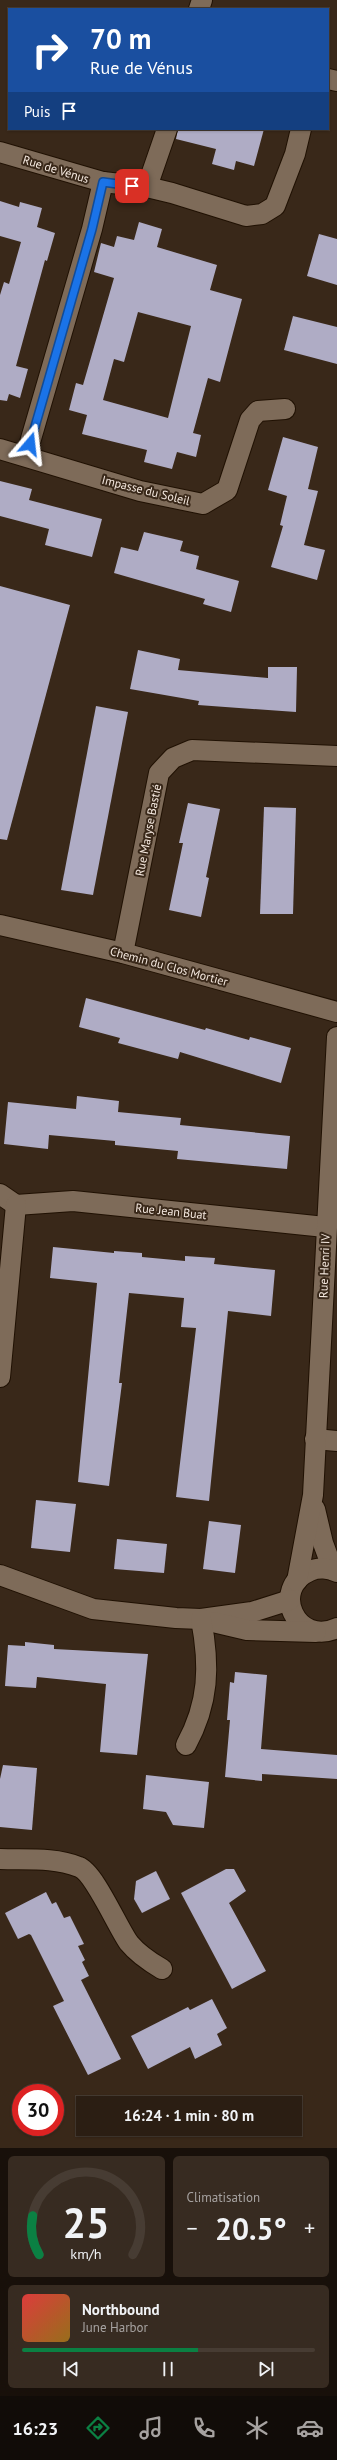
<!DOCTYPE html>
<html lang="fr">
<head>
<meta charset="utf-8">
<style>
  :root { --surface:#2b1e13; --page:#372b21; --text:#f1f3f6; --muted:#a6a2a0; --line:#473c33; --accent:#0b8043 }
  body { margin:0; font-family:"PT Sans",sans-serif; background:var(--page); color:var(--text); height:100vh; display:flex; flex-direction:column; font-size:15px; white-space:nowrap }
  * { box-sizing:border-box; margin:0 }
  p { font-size:13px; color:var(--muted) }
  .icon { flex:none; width:22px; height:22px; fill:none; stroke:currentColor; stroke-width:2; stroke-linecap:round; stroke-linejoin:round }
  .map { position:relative; height:2148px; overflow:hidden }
  .drawer { display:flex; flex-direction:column; gap:8px; padding:8px; background:#18100a; flex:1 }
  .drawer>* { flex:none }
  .banner { position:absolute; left:8px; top:8px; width:321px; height:122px; border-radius:0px; box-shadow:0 1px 3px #0004,0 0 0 1px var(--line); background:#1a4fa0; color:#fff; overflow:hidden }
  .speed { position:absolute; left:12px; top:2084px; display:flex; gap:8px; font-size:20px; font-weight:700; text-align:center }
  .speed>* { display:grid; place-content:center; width:52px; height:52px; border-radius:50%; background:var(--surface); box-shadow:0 1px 3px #0004,0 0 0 1px var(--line); line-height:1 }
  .speed .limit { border:6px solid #d22; background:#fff; color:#111 }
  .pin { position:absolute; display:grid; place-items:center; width:34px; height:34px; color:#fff; margin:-17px; border-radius:8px; box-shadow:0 2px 6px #0006 }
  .me { position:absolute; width:44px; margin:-22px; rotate:17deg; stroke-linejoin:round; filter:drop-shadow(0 0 3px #0008) }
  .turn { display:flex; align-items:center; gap:14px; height:84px; padding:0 16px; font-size:18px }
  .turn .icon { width:52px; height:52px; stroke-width:2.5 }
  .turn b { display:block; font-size:28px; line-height:34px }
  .then { display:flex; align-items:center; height:38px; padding:0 16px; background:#0003; gap:8px; font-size:15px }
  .big { font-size:30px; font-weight:600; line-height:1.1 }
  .drawer .card { flex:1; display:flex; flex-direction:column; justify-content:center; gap:6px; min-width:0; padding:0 14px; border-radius:6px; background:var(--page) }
  .drawer .dial { align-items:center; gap:0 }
  .dial svg { height:104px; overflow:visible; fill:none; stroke:var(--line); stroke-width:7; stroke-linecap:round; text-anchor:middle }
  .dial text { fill:var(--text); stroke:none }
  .song { display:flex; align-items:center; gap:12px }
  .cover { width:48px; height:48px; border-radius:6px; background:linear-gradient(135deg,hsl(0 70% 55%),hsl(40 70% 35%)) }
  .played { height:4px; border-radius:2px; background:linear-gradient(90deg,var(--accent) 60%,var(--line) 60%) }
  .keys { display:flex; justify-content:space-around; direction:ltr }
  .heat { display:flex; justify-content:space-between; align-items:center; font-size:22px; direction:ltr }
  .drawer .tiles { flex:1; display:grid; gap:8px; grid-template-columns:1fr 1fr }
  .card:last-child { grid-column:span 2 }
  .trip { position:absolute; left:76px; top:2096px; width:226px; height:40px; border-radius:0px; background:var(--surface); box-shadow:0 1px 3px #0004,0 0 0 1px var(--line); font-weight:600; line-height:40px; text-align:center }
  .dock { display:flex; height:64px; justify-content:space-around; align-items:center; background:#110c08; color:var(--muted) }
  .dock .icon { width:28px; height:28px }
  .dock .selected { color:var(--accent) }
  .dock b { font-size:18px; color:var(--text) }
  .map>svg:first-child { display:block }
  .building { fill:#afacc5; fill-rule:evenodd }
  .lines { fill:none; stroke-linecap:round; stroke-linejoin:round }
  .minor-casing { stroke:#201103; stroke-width:22 }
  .minor { stroke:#7e6b59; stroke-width:20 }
  .route-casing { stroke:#114b97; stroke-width:10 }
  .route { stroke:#1a73e8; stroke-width:7 }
  .labels { text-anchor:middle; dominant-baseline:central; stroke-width:4; stroke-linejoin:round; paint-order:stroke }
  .street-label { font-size:12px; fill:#f6eae1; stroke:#392819 }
</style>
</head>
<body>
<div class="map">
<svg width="337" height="2148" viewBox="0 0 337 2148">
  <rect width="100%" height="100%" fill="#392819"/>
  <g class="building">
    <path d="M178 129H264L254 166 236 161 234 170 212 164 216 149 176 139Z"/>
    <path d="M0 201 19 207 20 202 42 208 37 227 55 233 47 261 45 260 16 366 28 369 20 398 9 394 7 401 0 400V295L4 282 9 284 21 242 0 236Z"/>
    <path d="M139 222 162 229 157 247 217 265 210 290 242 299 220 382 208 378 193 433 201 435 196 457 177 452 172 469 144 462 147 450 82 434 87 415 69 410 76 383 83 385 114 278 94 272 101 243 114 247 117 236 134 240ZM138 312 191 326 168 418 103 400 114 359 124 362Z"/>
    <path d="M319 234 337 239V285L307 276Z"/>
    <path d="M293 316 337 327V364L284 350Z"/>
    <path d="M283 437 318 447 308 489 318 491 304 545 325 550 317 580 271 567 283 526 280 525 287 496 268 490Z"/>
    <path d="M0 481 32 489 29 500 102 519 92 557 45 545 49 529 0 516Z"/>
    <path d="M144 532 183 541 180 551 199 556 196 569 239 581 231 612 203 604 205 599 114 573 121 547 138 551Z"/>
    <path d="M0 586 70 605 7 840 0 839Z"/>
    <path d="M138 650 180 659 178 670 268 678V667H297L296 712 198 705 199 701 130 689Z"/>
    <path d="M96 706 128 712 93 895 61 890Z"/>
    <path d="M188 803 220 809 206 877 209 878 201 917 169 910 183 843H179Z"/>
    <path d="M264 807 296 808 293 914H260Z"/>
    <path d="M86 998 205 1030 206 1028 249 1040 250 1037 291 1048 281 1083 180 1052 178 1059 118 1043 120 1038 79 1027Z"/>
    <path d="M77 1096 119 1101 118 1112 181 1118 180 1125 290 1136 287 1169 177 1159 178 1151 115 1145V1141L49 1135 48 1149 4 1144 8 1102 76 1109Z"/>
    <path d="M53 1247 114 1253V1251L142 1253V1257L185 1261V1256L215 1258 214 1264 275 1270 271 1316 228 1311 209 1501 176 1497 196 1328 181 1327 184 1298 129 1293 119 1383H122L109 1486 78 1482 97 1283 50 1278Z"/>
    <path d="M36 1500 76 1504 70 1552 31 1548Z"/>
    <path d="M209 1521 241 1525 235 1573 203 1569Z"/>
    <path d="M117 1539 167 1544 164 1573 114 1569Z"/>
    <path d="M25 1642 54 1645V1649L148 1654 137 1755 100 1752 106 1684 37 1677 36 1688 5 1686 8 1645 25 1646Z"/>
    <path d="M235 1672 267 1675 261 1749 337 1755V1779L262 1774V1781L225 1777 230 1720H227L230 1682 234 1683Z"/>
    <path d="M3 1765 37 1768 32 1830 0 1827V1779Z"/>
    <path d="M146 1775 209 1782 204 1828 173 1825 166 1812 143 1809Z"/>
    <path d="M226 1869H234L246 1891 229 1903 266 1971 232 1989 181 1893Z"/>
    <path d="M156 1871 170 1899 142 1913 134 1899 136 1881Z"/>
    <path d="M46 1892 52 1904 56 1902 64 1918 70 1916 84 1944 78 1946 85 1960 82 1962 89 1976 81 1980 121 2059 88 2075 53 2006 64 2001 31 1935 29 1934 18 1939 5 1913Z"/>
    <path d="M212 1999 227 2028 217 2034 222 2045 195 2059 190 2047 148 2069 131 2036 188 2007 190 2010Z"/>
  </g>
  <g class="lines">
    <defs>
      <g id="minor">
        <path d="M199 9 202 0"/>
        <path d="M328 79 337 81"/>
        <path d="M0 152 103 182 147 187 167 129"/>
        <path d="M147 187 172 193 246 216 262 214 275 206 295 154 301 129"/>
        <path d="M0 449 140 491 203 504 227 490 250 420 258 411 285 409"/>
        <path d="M26 456 92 229 103 182"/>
        <path d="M0 925 123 953 337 1012"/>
        <path d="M123 953 159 773 173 758 192 750 337 756"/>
        <path d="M0 1194 16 1205"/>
        <path d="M16 1205 73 1201 325 1227"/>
        <path d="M0 1377 16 1205"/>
        <path d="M315 1439 337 1441"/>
        <path d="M315 1509 323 1543 333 1570"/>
        <path d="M337 1572C329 1568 318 1567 310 1571 270 1588 296 1647 337 1628"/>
        <path d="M0 1575 93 1609 176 1618 201 1619 252 1612 290 1600"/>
        <path d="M297 1581 313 1495 337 1037"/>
        <path d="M213 1622 247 1630 316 1632"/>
        <path d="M186 1745C209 1703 210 1666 201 1619"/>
        <path d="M0 1859C26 1860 54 1857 79 1867 94 1872 118 1928 129 1943 138 1954 150 1962 162 1969"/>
      </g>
    </defs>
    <use href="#minor" class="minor-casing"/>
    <use href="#minor" class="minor"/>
  </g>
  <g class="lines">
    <defs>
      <path id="route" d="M30 444 92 229 103 182 132 186"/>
    </defs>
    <use href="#route" class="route-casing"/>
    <use href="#route" class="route"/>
  </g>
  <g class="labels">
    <g class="street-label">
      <text transform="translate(56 169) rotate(17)">Rue de Vénus</text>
      <text transform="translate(146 490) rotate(14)">Impasse du Soleil</text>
      <text transform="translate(148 830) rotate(-79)">Rue Maryse Bastié</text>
      <text transform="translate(169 966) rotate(15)">Chemin du Clos Mortier</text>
      <text transform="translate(171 1211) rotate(6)">Rue Jean Buat</text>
      <text transform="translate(324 1266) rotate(-88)">Rue Henri IV</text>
    </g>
  </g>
</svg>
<div class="speed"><div class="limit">30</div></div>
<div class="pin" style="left:132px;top:186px;background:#d93025"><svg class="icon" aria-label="arrive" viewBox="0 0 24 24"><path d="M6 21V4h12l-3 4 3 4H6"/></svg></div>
<svg class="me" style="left:30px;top:444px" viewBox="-20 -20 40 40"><path d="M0-17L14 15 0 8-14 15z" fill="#1a73e8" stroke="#fff" stroke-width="4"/></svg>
<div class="trip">16:24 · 1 min · 80 m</div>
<div class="banner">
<div class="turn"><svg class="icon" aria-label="right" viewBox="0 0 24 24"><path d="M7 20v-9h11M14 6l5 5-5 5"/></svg><div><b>70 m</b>Rue de Vénus</div></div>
<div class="then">Puis<svg class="icon" aria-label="arrive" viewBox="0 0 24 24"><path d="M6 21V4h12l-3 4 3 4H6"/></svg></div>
</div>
</div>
<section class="drawer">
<div class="tiles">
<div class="card dial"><svg viewBox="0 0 100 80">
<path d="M14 69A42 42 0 1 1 86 69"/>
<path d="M14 69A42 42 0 0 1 9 39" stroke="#0b8043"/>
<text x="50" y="56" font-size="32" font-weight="700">25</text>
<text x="50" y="72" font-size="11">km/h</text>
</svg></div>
<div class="card"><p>Climatisation</p>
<div class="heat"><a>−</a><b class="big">20.5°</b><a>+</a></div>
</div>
<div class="card">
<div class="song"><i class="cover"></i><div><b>Northbound</b><p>June Harbor</p></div></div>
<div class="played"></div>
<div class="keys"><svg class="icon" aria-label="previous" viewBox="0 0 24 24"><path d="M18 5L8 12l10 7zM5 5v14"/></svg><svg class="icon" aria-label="pause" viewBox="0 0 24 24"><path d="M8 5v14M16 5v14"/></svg><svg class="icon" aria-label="next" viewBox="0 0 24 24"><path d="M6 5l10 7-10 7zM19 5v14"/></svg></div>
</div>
</div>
</section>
<nav class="dock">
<b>16:23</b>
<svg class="icon selected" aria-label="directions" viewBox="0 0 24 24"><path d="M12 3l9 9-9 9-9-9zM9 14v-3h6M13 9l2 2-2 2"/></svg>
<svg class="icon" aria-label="music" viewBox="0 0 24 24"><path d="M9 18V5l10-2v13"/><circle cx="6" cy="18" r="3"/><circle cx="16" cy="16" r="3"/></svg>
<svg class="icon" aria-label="phone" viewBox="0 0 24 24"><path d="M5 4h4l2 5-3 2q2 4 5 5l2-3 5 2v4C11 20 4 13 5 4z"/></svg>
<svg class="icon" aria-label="climate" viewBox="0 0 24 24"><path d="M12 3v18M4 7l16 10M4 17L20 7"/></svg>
<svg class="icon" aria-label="car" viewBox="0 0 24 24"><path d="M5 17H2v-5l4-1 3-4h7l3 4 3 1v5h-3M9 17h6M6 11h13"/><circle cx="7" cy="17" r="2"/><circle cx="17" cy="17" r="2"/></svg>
</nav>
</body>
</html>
